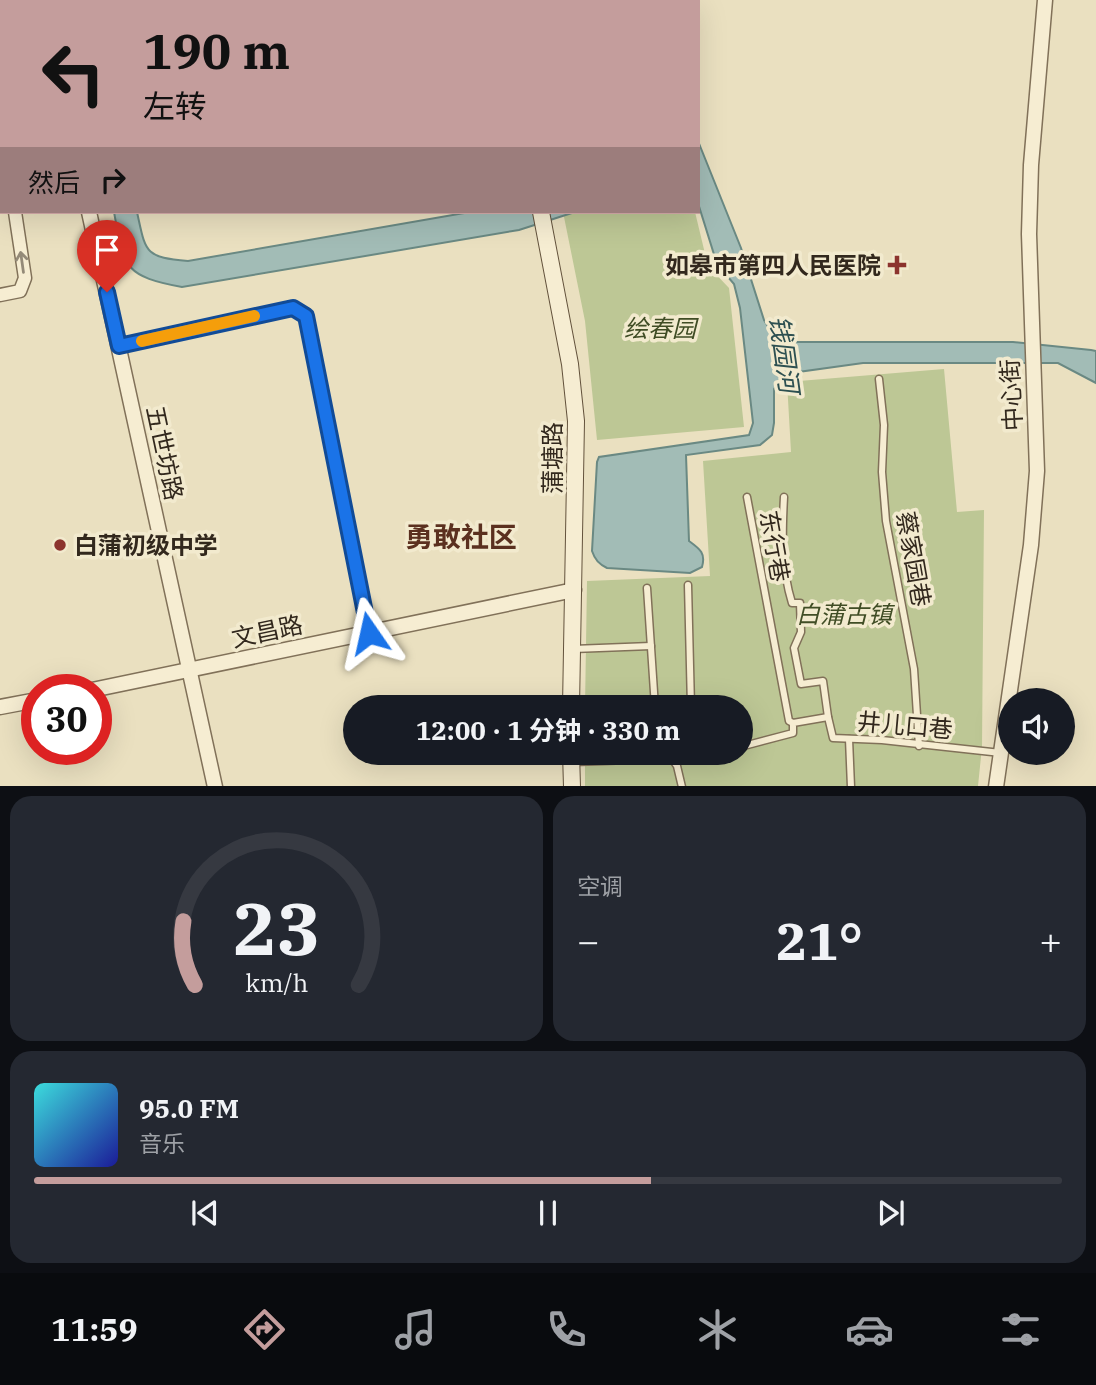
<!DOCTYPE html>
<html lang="zh">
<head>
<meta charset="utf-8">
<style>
  :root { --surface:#171b24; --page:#242831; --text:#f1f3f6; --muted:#9ea1a6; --line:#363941; --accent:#c49d9c }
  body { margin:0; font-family:"IBM Plex Serif","Noto Sans SC",serif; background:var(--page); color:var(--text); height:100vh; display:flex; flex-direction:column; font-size:26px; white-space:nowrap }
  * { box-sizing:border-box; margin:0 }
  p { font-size:23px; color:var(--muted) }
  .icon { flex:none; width:38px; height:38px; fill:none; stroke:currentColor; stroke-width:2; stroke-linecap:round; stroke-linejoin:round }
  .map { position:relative; height:786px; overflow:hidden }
  .details { display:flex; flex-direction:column; gap:10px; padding:10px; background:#0d0f14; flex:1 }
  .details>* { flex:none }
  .banner { position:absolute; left:0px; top:0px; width:700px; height:214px; box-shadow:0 7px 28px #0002; background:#c49d9c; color:#111; overflow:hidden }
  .controls { position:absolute; left:998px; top:688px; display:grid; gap:14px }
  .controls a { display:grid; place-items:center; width:77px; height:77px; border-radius:50%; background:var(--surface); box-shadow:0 7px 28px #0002; font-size:35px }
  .speed { position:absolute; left:21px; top:674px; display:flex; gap:14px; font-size:35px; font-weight:700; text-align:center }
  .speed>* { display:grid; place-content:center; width:91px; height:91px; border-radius:50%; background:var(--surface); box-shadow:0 7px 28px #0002; line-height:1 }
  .speed .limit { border:10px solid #d22; background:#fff; color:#111 }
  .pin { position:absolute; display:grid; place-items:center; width:60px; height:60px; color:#fff; margin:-72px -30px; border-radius:50% 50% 50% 0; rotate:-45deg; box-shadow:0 0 7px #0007 }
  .pin .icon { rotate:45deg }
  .me { position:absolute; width:77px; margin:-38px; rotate:349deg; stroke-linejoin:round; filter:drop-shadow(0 0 5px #0008) }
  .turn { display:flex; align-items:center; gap:24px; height:147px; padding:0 28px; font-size:32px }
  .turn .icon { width:91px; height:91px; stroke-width:2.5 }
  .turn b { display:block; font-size:49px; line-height:60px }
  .then { display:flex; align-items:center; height:66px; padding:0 28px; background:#0003; gap:14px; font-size:26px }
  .big { font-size:52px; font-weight:700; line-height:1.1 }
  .details .card { flex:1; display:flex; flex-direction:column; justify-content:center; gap:10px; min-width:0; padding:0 24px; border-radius:21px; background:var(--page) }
  .details .dial { align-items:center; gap:0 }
  .dial svg { height:182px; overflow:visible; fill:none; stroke:var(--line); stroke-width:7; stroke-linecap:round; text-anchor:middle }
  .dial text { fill:var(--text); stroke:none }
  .song { display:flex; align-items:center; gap:21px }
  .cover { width:84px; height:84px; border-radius:10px; background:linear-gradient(135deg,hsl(180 70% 55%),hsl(240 70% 35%)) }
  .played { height:7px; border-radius:4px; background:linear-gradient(90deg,var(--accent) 60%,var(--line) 60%) }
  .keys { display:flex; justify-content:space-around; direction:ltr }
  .heat { display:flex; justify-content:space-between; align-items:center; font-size:38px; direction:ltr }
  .details .tiles { flex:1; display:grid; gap:10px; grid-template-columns:1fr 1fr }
  .card:last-child { grid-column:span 2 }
  .trip { position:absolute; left:343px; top:695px; width:410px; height:70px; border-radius:35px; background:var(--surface); box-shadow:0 7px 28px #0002; font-weight:700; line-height:70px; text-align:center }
  .dock { display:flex; height:112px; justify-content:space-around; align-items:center; background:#090b0e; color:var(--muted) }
  .dock .icon { width:49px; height:49px }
  .dock .active { color:var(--accent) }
  .dock b { font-size:32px; color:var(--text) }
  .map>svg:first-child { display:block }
  .green { fill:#bdc795 }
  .water { fill:#a2bcb6; stroke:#6a8983; stroke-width:2 }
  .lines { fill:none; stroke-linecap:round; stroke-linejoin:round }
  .service-casing { stroke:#817159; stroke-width:9 }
  .minor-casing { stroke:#817159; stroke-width:15 }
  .tertiary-casing { stroke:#817159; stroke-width:17 }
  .secondary-casing { stroke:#63523c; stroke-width:18 }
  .service { stroke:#f6edd2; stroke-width:6 }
  .minor { stroke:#f6edd2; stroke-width:12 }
  .tertiary { stroke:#f6edd2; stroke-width:14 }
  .secondary { stroke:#f6edd2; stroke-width:16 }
  .oneway { stroke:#948a78 }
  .route-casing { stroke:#114b97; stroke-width:18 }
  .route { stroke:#1a73e8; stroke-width:12 }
  .slow { stroke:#f59e0b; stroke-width:12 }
  .poi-dot { fill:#8c342e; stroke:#f2eace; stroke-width:2.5 }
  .labels { text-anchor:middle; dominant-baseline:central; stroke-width:7; stroke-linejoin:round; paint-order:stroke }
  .poi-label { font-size:24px; font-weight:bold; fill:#32281d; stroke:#f2eace; text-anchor:end }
  .park-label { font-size:24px; font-style:italic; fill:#404d25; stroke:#f2eace }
  .street-label { font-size:24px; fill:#32281d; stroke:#f2eace }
  .water-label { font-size:26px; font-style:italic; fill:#2d5051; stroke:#f2eace }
  .quarter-label { font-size:28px; font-weight:bold; fill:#5b301f; stroke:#f2eace }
</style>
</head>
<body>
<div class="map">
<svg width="1096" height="787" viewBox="0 0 1096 787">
  <rect width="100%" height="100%" fill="#eae0c0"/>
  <g class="green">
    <path d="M563 212H695L708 266 729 288 744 427 597 440 585 321Z"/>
    <path d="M944 369 957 512 984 510 982 747 978 786H585V753L740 752V707H585L587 581 710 576 703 461 791 452 787 382Z"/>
  </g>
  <g class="water">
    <path d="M698 141 741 248 764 320 778 342H1013L1091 350 1096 351V383L1058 363H863L784 374 774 389V423L772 435 760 445 686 455 689 541C700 549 706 553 702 567L690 573 607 568C599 564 595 560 592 551L597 462 599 457 749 435 753 423 740 308 734 284 717 264 698 203Z"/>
    <path d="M114 212H137C146 253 144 257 188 261L470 212H575L519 230 182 287C122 276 124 266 114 212Z"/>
  </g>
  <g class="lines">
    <defs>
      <g id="service">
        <path d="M879 379 884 425 882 472 886 521 914 669 919 746"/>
        <path d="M747 497 789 721 793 723"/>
        <path d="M784 497C782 534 781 567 792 603H800L801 632 794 648 801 684 823 681 828 717 833 738 882 740 1001 753"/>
        <path d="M688 585 691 707"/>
        <path d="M647 588 655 707"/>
        <path d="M573 649 651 646"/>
        <path d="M849 739 851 787"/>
        <path d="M740 747 793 733V723L828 717"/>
        <path d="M670 756 677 766 682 787"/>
        <path d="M574 762 658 759 686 752"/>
      </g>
      <g id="minor">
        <path d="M0 33H2"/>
        <path d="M0 135 2 143"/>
        <path d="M0 295 20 291 25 278 15 212"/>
        <path d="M119 346 293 308 306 316 369 633"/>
      </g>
      <g id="tertiary">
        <path d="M41 0V2"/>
        <path d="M89 212 215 787"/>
        <path d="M92 690 574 590"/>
        <path d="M0 707 37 700"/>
        <path d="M996 787 1031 545 1037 471 1029 234 1031 165 1045 0"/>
      </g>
      <g id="secondary">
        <path d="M499 0 500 2"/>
        <path d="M541 212 570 364 576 421 571 707"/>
        <path d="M571 752 572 787"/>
      </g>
    </defs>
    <use href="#service" class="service-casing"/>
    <use href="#minor" class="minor-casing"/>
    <use href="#tertiary" class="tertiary-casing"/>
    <use href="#secondary" class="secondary-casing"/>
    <use href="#service" class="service"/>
    <use href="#minor" class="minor"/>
    <use href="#tertiary" class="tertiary"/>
    <use href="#secondary" class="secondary"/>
  </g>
  <defs><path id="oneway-shaft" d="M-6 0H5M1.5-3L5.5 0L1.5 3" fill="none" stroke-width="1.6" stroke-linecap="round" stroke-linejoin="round" transform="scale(1.75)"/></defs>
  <use class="oneway" href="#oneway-shaft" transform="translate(22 262) rotate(-98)"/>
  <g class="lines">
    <defs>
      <path id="route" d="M107 292 119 346 293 308 306 316 369 633"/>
    </defs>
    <use href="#route" class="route-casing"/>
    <use href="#route" class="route"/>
    <path class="slow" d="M142 341 254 316"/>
  </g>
  <g class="poi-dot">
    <path d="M893.5 254.5h7v7h7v7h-7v7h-7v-7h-7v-7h7z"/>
    <circle cx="60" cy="545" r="7"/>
  </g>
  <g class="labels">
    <g class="poi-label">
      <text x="881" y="265">如皋市第四人民医院</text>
      <text x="74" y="545" text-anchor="start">白蒲初级中学</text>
    </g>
    <g class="park-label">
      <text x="660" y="328">绘春园</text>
      <text x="844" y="614">白蒲古镇</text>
    </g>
    <g class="street-label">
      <text transform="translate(1011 395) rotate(-93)">中心街</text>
      <text transform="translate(165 453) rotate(78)">五世坊路</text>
      <text transform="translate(552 458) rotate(-90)">蒲塘路</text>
      <text transform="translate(775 546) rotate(80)">东行巷</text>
      <text transform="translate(914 559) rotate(80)">蔡家园巷</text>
      <text transform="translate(267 631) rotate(-12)">文昌路</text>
      <text transform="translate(905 725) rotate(5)">井儿口巷</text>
    </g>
    <g class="water-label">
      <text transform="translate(785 354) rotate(82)">钱园河</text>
    </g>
    <g class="quarter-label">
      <text x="461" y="536">勇敢社区</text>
    </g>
  </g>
</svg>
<div class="controls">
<a><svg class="icon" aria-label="sound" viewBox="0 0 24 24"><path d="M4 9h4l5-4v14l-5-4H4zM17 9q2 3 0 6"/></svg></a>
</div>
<div class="speed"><div class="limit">30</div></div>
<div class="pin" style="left:107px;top:292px;background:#d93025"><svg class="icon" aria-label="arrive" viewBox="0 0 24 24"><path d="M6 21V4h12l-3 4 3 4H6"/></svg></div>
<svg class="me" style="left:369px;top:633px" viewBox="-20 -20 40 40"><path d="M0-17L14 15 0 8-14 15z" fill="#1a73e8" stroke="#fff" stroke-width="4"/></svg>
<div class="trip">12:00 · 1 分钟 · 330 m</div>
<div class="banner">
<div class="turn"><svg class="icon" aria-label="left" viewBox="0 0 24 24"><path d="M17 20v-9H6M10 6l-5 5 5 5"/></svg><div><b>190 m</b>左转</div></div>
<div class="then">然后<svg class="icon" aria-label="right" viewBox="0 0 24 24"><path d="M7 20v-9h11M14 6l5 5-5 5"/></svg></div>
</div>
</div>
<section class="details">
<div class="tiles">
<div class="card dial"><svg viewBox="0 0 100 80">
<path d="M14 69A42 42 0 1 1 86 69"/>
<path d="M14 69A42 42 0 0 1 9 41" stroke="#c49d9c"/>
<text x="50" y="56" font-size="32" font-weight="700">23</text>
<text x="50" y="72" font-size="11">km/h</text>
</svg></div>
<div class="card"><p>空调</p>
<div class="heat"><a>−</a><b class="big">21°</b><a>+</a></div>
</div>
<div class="card">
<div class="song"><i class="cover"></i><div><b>95.0 FM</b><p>音乐</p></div></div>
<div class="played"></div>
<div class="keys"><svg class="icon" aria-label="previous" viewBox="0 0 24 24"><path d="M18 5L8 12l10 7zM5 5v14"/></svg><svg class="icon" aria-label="pause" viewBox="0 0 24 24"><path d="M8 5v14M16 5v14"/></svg><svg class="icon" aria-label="next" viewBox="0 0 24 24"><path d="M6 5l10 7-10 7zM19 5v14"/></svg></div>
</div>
</div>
</section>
<nav class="dock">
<b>11:59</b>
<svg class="icon active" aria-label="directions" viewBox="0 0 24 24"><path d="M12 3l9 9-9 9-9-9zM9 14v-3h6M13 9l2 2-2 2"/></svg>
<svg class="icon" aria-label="music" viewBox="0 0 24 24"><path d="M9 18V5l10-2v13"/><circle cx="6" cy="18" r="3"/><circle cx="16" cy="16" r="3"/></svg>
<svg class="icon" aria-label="phone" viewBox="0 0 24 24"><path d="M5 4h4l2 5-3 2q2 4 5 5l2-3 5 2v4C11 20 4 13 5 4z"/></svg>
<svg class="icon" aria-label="climate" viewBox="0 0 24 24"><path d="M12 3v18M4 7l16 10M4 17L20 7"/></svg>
<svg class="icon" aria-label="car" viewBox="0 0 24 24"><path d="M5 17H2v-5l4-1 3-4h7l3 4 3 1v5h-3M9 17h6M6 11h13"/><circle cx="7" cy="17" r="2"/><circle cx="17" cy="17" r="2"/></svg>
<svg class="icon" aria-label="filters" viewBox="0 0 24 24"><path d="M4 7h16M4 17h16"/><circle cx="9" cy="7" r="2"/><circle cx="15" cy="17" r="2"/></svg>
</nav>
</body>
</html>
